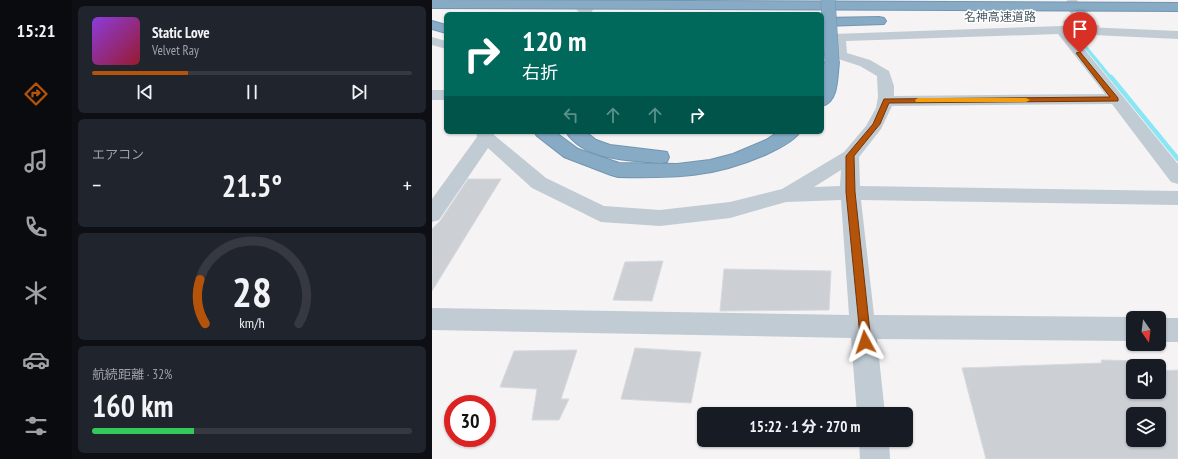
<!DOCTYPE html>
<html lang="ja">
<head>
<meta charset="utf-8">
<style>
  :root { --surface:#171b24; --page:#20242c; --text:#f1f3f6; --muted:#9ea1a6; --line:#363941; --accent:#b45309 }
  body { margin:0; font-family:"PT Sans Narrow","Noto Sans JP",sans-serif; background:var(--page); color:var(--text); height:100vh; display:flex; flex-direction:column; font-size:15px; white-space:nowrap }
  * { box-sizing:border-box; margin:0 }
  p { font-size:13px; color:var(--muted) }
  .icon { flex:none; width:22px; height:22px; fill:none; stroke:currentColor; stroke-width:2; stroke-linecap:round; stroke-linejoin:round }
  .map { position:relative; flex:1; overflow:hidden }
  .panel { display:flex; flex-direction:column; gap:6px; padding:6px; background:#0d0f14; width:360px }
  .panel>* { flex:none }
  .top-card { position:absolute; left:12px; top:12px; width:380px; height:122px; border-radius:6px; box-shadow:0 1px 3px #0004; background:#00695c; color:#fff; overflow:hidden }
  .needle { width:26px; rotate:166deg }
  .tools { position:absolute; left:694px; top:311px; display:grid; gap:8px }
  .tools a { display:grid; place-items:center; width:40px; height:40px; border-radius:6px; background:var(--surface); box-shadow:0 1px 3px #0004; font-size:20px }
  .speed { position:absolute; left:12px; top:395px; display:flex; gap:8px; font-size:20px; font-weight:700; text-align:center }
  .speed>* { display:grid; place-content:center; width:52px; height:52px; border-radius:50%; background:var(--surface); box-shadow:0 1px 3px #0004; line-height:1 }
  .speed .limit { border:6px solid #d22; background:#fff; color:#111 }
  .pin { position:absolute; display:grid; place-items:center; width:34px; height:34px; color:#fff; margin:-41px -17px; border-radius:50% 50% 50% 0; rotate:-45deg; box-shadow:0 0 4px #0007 }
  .pin .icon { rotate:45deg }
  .me { position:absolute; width:44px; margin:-22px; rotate:355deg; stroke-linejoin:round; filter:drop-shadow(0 0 3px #0008) }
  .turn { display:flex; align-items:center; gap:14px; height:84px; padding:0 12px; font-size:18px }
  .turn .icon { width:52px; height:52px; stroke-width:2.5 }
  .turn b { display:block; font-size:28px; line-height:34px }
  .lanes { display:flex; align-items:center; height:38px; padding:0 12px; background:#0003; justify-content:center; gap:20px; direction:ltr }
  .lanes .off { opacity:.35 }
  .big { font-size:30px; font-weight:700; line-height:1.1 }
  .panel .tile { flex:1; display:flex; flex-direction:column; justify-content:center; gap:6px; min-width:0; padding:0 14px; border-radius:6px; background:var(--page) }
  .panel .dial { align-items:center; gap:0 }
  .dial svg { height:104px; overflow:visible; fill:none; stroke:var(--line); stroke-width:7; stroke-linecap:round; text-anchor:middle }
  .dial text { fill:var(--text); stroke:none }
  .song { display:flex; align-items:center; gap:12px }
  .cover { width:48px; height:48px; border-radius:6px; background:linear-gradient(135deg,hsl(270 70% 55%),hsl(350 70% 35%)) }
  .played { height:4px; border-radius:2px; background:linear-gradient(90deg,var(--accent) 30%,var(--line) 30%) }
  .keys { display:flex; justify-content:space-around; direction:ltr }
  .heat { display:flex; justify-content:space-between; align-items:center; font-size:22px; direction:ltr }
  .charge { height:6px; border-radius:3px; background:linear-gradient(90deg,#34c759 32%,var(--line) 0) }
  .trip { position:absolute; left:265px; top:407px; width:216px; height:40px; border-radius:6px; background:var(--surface); box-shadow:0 1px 3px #0004; font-weight:700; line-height:40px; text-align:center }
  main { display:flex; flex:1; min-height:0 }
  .menu { display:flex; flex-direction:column; width:72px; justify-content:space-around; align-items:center; background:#090b0e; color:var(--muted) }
  .menu .icon { width:28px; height:28px }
  .menu .active { color:var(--accent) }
  .menu b { font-size:18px; color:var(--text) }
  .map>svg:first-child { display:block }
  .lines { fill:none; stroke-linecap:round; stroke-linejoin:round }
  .stream-far1 { stroke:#89e7f5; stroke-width:3.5 }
  .stream { stroke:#89e7f5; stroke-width:4.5 }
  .building { fill:#ccd0d5; stroke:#d6d9df; fill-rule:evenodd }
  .minor-tunnel { stroke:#cacccf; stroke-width:13; stroke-dasharray:13 6; stroke-linecap:butt }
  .motorway-casing { stroke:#7295b1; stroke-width:2 }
  .minor { fill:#c0cbd3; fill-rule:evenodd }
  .motorway { fill:#87aac5; fill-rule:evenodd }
  .motorway-bridge-casing { stroke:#7295b1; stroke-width:15; stroke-linecap:butt }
  .motorway-bridge { stroke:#87aac5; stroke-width:14 }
  .route { fill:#b45309; stroke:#753606 }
  .slow { fill:#f59e0b }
  .labels { text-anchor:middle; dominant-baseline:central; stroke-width:3; stroke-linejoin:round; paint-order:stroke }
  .far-street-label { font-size:12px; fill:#485863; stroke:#fff }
</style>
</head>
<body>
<main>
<nav class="menu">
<b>15:21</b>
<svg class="icon active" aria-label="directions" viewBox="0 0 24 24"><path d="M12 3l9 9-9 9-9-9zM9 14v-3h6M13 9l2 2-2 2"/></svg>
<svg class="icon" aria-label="music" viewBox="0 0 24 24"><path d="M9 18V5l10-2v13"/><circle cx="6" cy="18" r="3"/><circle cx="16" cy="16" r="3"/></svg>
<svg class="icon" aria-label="phone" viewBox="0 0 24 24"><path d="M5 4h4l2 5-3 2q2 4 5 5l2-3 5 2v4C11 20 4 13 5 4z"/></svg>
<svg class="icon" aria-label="climate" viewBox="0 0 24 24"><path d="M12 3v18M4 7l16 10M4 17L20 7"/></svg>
<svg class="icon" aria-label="car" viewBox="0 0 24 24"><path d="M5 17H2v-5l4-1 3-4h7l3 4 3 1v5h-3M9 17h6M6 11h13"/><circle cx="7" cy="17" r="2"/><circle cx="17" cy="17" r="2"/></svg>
<svg class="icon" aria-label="filters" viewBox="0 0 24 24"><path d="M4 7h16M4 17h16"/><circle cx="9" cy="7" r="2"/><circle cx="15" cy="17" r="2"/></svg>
</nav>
<section class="panel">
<div class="tile">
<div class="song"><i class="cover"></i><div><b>Static Love</b><p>Velvet Ray</p></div></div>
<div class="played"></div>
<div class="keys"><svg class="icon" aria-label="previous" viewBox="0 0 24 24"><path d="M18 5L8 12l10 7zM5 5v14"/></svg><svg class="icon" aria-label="pause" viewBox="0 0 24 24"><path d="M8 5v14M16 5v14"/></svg><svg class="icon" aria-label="next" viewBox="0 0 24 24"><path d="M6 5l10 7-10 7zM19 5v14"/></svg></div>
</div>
<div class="tile"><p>エアコン</p>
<div class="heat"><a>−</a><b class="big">21.5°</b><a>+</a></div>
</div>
<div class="tile dial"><svg viewBox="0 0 100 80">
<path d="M14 69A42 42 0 1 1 86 69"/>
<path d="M14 69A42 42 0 0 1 10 35" stroke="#b45309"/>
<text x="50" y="56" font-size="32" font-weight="700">28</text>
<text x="50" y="72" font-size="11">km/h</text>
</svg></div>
<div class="tile"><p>航続距離 · 32%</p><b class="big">160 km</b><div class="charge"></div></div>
</section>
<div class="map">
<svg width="746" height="459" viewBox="0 0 746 459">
  <rect width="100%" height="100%" fill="#f5f3f3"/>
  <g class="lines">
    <path class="stream-far1" d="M633 22 679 78"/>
    <path class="stream" d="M679 77 746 159"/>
  </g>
  <g class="building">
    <path d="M36 179H69L0 291V229L8 221Z"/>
    <path d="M231 261 220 301 181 300 193 262Z"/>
    <path d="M292 269 399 271 397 310 288 311Z"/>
    <path d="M203 348 269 352 259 403 189 399Z"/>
    <path d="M145 350 129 399H137L127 420H100L105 389 68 387 82 351Z"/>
    <path d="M669 360 712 361 715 366H701V392H727V371L746 370V459H554L530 368 670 363ZM701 414H727V440H701Z"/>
  </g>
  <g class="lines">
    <g class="minor-tunnel">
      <path d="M636 0 663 31"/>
      <path d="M150 14 160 0"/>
    </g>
    <defs>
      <g id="motorway">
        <path d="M0 0 746 3V11L0 8Z"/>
        <path d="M447 17 452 18 454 21 452 24 390 26V18Z"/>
        <path d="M0 21 14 25V33L0 29Z"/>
        <path d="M400 58 405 59 407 62C405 76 407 102 390 106 390 92 386 71 395 59Z"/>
        <path d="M102 132H123L146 149 187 163 245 164 278 160 301 154 334 140 346 132H368C361 142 346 149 335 154 281 178 244 178 186 177L179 175 132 157 105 136Z"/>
        <path d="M134 132H154L164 140 178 145 228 151 235 152 237 157 235 162 228 163C197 160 153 161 134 132Z"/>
      </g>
    </defs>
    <use href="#motorway" class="motorway-casing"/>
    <g class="minor">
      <path d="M630 26 746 31V39L640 34 746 164V184L739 182 680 104 460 106 449 129 427 157 428 186 746 191V205L429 200 442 315 701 317 703 318H701V341L445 339 453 414H425L419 338 0 330V308L417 315 409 200 354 202 298 218 228 226 169 222 100 188 56 148 7 220 0 222V199L45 137 44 132H62V135L114 178 172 206 228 210 298 202 350 189 412 152 434 126 444 108 446 97 445 76 428 66 403 58C399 53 399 39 402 34ZM626 34 673 94 462 96V86L457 71 438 60 415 53 414 41ZM409 170 408 186 382 187Z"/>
      <path d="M0 37 14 41V49L0 45Z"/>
      <rect x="0" y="90" width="14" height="10"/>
      <rect x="727" y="318" width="19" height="24"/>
      <path d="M427 440H457L458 459H428Z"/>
    </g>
    <use href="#motorway" class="motorway"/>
    <defs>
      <path id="motorway-bridge" d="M396 0 400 62"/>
    </defs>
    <use href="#motorway-bridge" class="motorway-bridge-casing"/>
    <use href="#motorway-bridge" class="motorway-bridge"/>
  </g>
  <path class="route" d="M648 52 686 98V101L457 103 448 124 422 156 423 192 439 342 437 346 433 347 429 346 414 192V156L441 124 452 99 678 97 644 53Z"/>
  <path class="slow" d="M486 98H594L598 100 594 102H484L483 100Z"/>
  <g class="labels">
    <g class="far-street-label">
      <text x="568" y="16">名神高速道路</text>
    </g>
  </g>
</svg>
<div class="tools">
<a><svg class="needle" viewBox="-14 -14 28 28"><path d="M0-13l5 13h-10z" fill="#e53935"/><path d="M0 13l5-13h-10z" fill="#9ea1a6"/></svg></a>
<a><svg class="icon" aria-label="sound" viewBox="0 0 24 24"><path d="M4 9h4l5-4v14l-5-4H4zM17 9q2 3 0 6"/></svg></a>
<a><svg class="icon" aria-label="layers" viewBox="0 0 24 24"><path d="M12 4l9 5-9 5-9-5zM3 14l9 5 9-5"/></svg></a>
</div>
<div class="speed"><div class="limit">30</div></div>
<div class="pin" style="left:648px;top:53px;background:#d93025"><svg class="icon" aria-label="arrive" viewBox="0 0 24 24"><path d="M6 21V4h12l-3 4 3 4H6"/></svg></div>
<svg class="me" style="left:433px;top:342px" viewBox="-20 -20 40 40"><path d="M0-17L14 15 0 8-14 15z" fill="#b45309" stroke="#fff" stroke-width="4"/></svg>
<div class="trip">15:22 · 1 分 · 270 m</div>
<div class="top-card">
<div class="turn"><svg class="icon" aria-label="right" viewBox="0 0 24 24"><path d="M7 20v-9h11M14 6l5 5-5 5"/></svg><div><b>120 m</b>右折</div></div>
<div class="lanes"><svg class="icon off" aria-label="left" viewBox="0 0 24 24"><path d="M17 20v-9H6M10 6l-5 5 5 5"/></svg><svg class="icon off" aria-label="ahead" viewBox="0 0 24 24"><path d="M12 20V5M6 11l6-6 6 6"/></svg><svg class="icon off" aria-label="ahead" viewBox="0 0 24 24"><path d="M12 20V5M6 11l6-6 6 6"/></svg><svg class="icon" aria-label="right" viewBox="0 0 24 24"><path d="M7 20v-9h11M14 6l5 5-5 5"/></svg></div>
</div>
</div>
</main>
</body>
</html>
